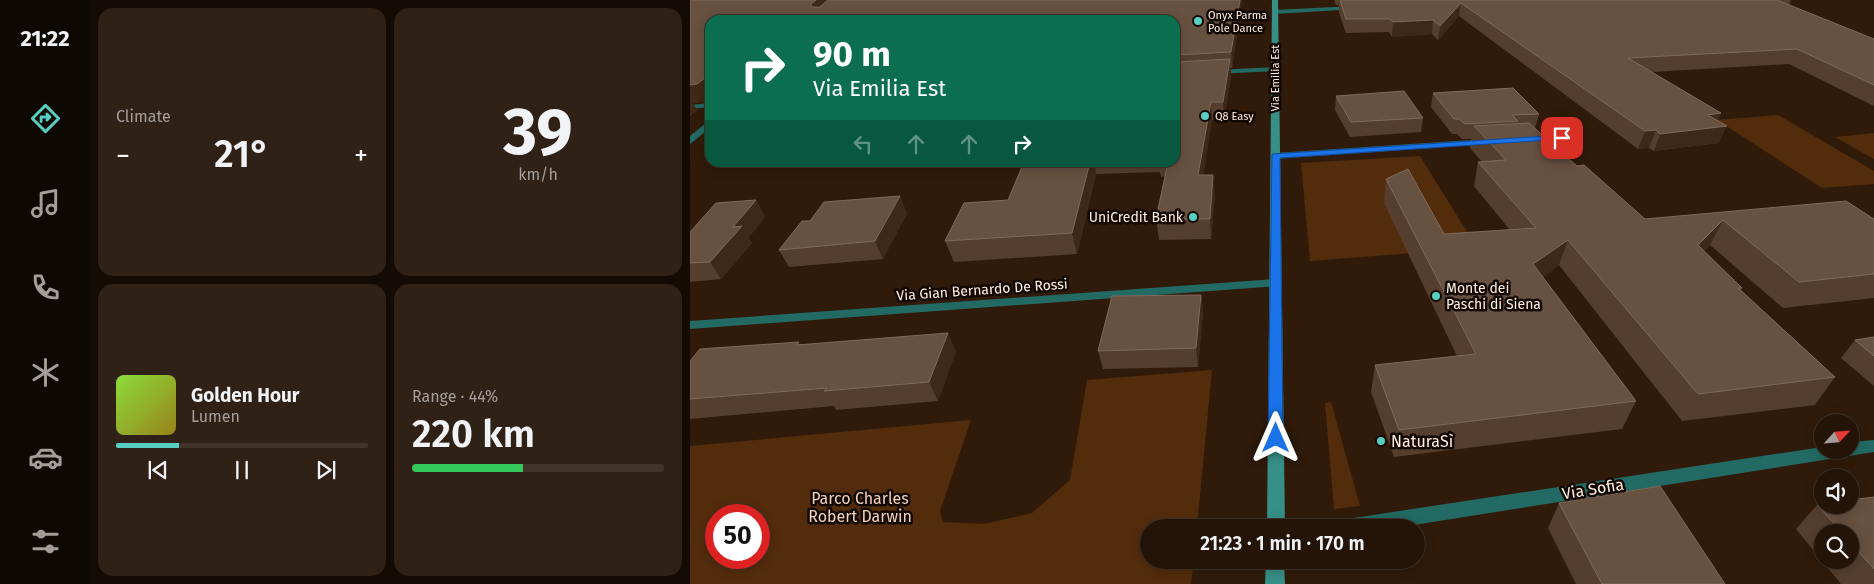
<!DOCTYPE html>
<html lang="en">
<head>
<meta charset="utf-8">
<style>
  :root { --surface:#241408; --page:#302116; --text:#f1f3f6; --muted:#a39e9c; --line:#413329; --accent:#57cec2 }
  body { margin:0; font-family:"Fira Sans",sans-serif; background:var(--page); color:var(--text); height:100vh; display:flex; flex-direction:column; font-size:19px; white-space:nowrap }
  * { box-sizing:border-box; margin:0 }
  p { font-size:16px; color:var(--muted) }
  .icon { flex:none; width:28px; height:28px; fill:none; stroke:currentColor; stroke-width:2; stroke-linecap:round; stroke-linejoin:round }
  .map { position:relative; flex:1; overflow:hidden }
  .panel { display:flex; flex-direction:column; gap:8px; padding:8px; background:#140b04; width:600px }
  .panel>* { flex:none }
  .top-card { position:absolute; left:15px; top:15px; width:475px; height:152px; border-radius:15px; box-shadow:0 2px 12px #0003,0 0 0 1px var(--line); background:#0b6e4f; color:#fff; overflow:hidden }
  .needle { width:32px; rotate:64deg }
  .buttons { position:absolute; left:1124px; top:414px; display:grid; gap:10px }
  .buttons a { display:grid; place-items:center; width:45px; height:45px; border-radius:50%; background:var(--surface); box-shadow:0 2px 12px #0003,0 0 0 1px var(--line); font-size:25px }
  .speed { position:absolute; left:15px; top:504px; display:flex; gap:10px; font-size:25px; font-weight:700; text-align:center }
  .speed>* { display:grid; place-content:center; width:65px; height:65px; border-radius:50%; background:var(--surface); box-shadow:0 2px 12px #0003,0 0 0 1px var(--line); line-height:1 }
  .speed .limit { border:8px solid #d22; background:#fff; color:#111 }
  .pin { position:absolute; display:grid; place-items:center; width:42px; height:42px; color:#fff; margin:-21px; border-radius:10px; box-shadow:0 2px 8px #0006 }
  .me { position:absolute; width:55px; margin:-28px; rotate:0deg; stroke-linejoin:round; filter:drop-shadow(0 0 4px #0008) }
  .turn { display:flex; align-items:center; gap:18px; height:105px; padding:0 25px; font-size:22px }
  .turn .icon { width:65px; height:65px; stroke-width:2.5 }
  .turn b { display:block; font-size:35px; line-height:42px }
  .lanes { display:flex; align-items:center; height:48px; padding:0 25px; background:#0003; justify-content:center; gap:25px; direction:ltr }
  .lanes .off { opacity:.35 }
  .big { font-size:38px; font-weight:600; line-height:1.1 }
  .panel .card { flex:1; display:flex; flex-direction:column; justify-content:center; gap:8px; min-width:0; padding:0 18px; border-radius:15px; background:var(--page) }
  .panel .dial { align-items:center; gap:0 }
  .dial b { font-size:65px; line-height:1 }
  .song { display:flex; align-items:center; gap:15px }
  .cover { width:60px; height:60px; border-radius:8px; background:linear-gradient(135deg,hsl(90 70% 55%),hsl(50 70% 35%)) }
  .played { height:5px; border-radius:2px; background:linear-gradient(90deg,var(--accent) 25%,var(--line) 25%) }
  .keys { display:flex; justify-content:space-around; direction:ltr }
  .heat { display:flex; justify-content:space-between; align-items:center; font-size:28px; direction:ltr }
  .charge { height:8px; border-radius:4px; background:linear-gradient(90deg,#34c759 44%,var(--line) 0) }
  .panel .tiles { flex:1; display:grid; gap:8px; grid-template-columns:repeat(2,1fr) }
  .trip { position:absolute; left:450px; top:519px; width:285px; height:50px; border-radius:25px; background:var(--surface); box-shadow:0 2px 12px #0003,0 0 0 1px var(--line); font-weight:600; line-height:50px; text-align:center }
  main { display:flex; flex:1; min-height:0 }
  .tabs { display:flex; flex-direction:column; width:90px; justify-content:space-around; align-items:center; background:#0e0803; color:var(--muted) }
  .tabs .icon { width:35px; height:35px }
  .tabs .current { color:var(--accent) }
  .tabs b { font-size:22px; color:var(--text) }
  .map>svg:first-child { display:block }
  .green { fill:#532c0c; fill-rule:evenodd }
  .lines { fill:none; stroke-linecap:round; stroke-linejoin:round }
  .street { fill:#226a63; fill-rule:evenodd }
  .secondary { fill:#369087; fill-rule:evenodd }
  .wall { fill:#553e2e; fill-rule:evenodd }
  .shaded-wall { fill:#3e2817 }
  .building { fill:#675141; stroke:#7f6a5b }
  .route { fill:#1a73e8; stroke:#114b97 }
  .poi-dot { fill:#57cec2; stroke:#110803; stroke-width:2 }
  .labels { text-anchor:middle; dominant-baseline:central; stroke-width:5; stroke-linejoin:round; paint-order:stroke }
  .far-poi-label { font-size:11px; fill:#ffefe5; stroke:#110803; text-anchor:start }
  .far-street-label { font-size:11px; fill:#ffefe5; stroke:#110803 }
  .poi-label { font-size:14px; fill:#ffefe5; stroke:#110803; text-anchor:end }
  .street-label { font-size:14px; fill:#ffefe5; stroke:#110803 }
  .near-poi-label { font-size:16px; fill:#ffefe5; stroke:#110803; text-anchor:start }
  .near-street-label { font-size:16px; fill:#ffefe5; stroke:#110803 }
  .near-park-label { font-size:16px; fill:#f4d1b9; stroke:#110803 }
</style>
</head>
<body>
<main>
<nav class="tabs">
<b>21:22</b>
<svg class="icon current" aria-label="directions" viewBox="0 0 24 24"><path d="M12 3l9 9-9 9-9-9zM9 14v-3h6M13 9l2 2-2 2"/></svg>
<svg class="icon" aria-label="music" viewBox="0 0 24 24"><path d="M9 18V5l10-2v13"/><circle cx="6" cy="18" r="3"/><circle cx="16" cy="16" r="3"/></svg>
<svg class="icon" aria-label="phone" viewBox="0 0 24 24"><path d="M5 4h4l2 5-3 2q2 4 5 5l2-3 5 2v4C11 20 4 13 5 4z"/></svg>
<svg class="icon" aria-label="climate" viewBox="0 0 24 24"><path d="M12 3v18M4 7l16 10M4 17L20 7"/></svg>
<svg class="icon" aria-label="car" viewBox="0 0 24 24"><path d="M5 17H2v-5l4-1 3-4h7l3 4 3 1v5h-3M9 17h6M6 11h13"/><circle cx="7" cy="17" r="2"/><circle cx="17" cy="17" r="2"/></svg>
<svg class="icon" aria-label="filters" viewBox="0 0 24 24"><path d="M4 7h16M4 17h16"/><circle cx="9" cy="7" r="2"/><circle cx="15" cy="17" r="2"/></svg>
</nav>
<section class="panel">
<div class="tiles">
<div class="card"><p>Climate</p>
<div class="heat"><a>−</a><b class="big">21°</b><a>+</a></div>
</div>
<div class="card dial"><b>39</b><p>km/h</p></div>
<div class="card">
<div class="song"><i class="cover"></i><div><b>Golden Hour</b><p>Lumen</p></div></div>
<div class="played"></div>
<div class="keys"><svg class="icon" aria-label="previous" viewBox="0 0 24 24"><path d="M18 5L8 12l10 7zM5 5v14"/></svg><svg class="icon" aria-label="pause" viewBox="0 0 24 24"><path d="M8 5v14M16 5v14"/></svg><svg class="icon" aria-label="next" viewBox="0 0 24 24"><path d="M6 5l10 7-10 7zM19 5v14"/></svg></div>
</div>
<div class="card"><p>Range · 44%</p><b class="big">220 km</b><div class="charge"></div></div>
</div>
</section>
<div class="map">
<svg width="1184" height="584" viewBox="0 0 1184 584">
  <rect width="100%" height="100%" fill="#301b0a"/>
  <g class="green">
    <path d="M1088 115 1184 171V184L1132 188 1027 120Z"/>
    <path d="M1184 133V159L1145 137Z"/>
    <path d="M730 156 787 248 620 261 611 163Z"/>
    <path d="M522 370 507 527 459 528V560H504L501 584H0V446L281 420 250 511 253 522 294 524 342 513 380 480 397 380ZM26 515H69V558H26Z"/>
    <path d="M641 402 670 506 644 509 635 403Z"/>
  </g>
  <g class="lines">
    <g class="street">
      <path d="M664 6 666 9 585 14 582 12 585 10Z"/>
      <path d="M585 67 589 69 588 71 525 74 521 72 525 70Z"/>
      <path d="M20 103V107L0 109V105Z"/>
      <path d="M20 120V128L0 144V136Z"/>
      <path d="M871 135 875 138 874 140 842 142 838 139 842 136Z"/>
      <path d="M797 139 800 140V144L585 159 580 156 585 153Z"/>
      <path d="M586 279 590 280 592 283 590 286 0 329V321Z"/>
      <path d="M1184 440V452L705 528H641L644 522 650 520 1132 447V450H1160V442Z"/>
    </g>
    <g class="secondary">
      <path d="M582 0H588L595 528H577Z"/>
      <path d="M576 560H594L595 584H575Z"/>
    </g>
  </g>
  <g class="wall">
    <path d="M0 0H552L542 68H540L541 76 534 120H522L513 175 525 195 521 239 469 240 466 219 475 176 471 177 470 172 406 174 387 254 264 262 255 241 318 200 334 162H485V20H20L17 101 3 103 7 110 0 116Z"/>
    <path d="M644 0H1101L1099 5 1184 39V106L1099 64 961 72 1031 113 1028 120 1029 143 964 151 959 148 948 149 769 16 748 40 742 34 702 37 699 32 656 33 649 13V5H646Z"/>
    <path d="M743 93 849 114 845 128 887 166 955 219H1184V298L1093 308 1020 245 1014 251 1052 288 1051 290 1145 377 1125 405 992 421 869 265 853 277 946 401 932 429 704 457 681 392 685 365 767 356 694 203 696 179 754 234 820 230 784 186 788 162H792L780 148 781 139H772L767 134H762L741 107Z"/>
    <path d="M646 96 733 118 731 132 660 137 645 110Z"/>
    <path d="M66 200 75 217 58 238 62 243 31 279 0 282V232Z"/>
    <path d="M217 213 193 259 99 267 89 250Z"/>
    <path d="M511 295 513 312 508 367 413 369 408 351Z"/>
    <path d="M1184 337V386L1151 358 1165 340Z"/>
    <path d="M111 344 266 351 248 401 146 410 144 406 0 419V361Z"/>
    <path d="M1184 497V584H1151L1106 529 1127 505ZM1132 532H1160V560H1132Z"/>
    <path d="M869 503 1035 584H886L858 528Z"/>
  </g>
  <g class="shaded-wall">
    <path d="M126 0H147L127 19 121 7V4Z"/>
    <path d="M550 0H552L542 68 541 52Z"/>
    <path d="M771 3 769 16 748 40 750 26Z"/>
    <path d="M743 20 742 34 702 37 703 22Z"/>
    <path d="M540 59 541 76 534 120 533 102Z"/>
    <path d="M20 74V99L17 101 3 103 7 110 0 116V85Z"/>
    <path d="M521 102 522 120 510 195 508 175Z"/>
    <path d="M1031 113 1025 127 1037 126 1029 143 964 151 970 134 1018 115Z"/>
    <path d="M966 130 959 148 948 149 955 131Z"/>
    <path d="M400 162H404L406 174 387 254 382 233Z"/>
    <path d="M523 175 525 195 521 239 520 219Z"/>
    <path d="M210 196 217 213 193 259 185 241Z"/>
    <path d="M66 200 75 217 58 238 62 243 31 279 20 262 43 227Z"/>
    <path d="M1033 220 1020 245 996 271 1008 245Z"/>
    <path d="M878 240 869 265 835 290 843 264Z"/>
    <path d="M511 295 513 312 508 367 506 348Z"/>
    <path d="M258 333 266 351 248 401 239 382Z"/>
  </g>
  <g class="building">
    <path d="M0 0H126L121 4V7H130L138 0H550L541 52 485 55V20H20V74L7 84 0 85Z"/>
    <path d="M650 0H1087L1184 39V85L1107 49 938 58 1031 113 1018 115 1037 126 970 134 966 130 955 131 771 3 750 26 743 20 703 22 700 19H656Z"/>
    <path d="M540 59 533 102H521L508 175H523L520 219H466L478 162H485V62Z"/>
    <path d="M823 88 849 114 822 115 828 121 775 124 769 119H764L743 93Z"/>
    <path d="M714 91 733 118 661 122 646 96Z"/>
    <path d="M839 123 887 166 894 165 955 219 1156 201 1184 219V274L1109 282 1033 220 1008 245 1052 288H1048L1145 377 1008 394 878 240 843 264 946 401 709 430 685 365 786 354 696 179 718 169 754 234 846 228 788 162 816 160 784 126Z"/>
    <path d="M334 162H400L382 233 255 241 274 203 318 200Z"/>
    <path d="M210 196 185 241 89 250 112 221H120L134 202Z"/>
    <path d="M66 200 43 227 52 226 20 262 0 263V232L26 203Z"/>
    <path d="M511 295 506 348 408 351 422 296Z"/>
    <path d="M258 333 239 382 134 391 137 388 0 399V361L10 349 109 342 107 345Z"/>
    <path d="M1184 337V356L1165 340Z"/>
    <path d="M970 486 1035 584H912L869 503Z"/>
    <path d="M1184 497V569L1160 542V532H1152L1127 505 1132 504V505H1160V500Z"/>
  </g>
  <path class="route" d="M872 135 876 138 874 139 590 158 593 438 591 443 586 444 580 443 578 438 582 154Z"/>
  <g class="poi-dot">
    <circle cx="508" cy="21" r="5"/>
    <circle cx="515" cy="116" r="5"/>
    <circle cx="503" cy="217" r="5"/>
    <circle cx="746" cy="296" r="5"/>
    <circle cx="691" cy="441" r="5"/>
  </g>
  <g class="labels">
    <g class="far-poi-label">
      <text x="518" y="15">Onyx Parma<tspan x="518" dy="13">Pole Dance</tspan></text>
      <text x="525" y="116">Q8 Easy</text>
    </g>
    <g class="far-street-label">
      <text transform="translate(585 78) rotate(-90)">Via Emilia Est</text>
    </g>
    <g class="poi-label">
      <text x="493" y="217">UniCredit Bank</text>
      <text x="756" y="288" text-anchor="start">Monte dei<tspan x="756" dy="16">Paschi di Siena</tspan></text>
    </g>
    <g class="street-label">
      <text transform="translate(292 290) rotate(-4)">Via Gian Bernardo De Rossi</text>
    </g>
    <g class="near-poi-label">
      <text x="701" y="441">NaturaSì</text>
    </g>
    <g class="near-street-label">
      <text transform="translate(903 489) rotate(-9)">Via Sofia</text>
    </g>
    <g class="near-park-label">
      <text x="170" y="498">Parco Charles<tspan x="170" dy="18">Robert Darwin</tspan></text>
    </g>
  </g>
</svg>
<div class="buttons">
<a><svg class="needle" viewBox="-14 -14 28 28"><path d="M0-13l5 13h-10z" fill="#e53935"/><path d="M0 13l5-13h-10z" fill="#a39e9c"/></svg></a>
<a><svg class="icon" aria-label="sound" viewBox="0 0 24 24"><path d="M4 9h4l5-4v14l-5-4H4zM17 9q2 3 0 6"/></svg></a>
<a><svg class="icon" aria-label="search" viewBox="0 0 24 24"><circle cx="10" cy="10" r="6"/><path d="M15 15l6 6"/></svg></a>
</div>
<div class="speed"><div class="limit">50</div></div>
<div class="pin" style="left:872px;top:138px;background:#d93025"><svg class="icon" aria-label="arrive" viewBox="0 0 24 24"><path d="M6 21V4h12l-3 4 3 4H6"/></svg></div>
<svg class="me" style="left:586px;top:438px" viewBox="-20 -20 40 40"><path d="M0-17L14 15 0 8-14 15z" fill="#1a73e8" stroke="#fff" stroke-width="4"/></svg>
<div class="trip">21:23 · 1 min · 170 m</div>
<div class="top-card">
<div class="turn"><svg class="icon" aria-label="right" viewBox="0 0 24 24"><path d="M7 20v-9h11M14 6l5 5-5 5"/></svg><div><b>90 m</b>Via Emilia Est</div></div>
<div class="lanes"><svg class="icon off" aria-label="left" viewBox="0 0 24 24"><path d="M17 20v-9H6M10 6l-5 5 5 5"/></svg><svg class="icon off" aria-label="ahead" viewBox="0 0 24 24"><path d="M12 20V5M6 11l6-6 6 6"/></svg><svg class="icon off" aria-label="ahead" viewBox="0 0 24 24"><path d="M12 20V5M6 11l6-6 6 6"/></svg><svg class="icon" aria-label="right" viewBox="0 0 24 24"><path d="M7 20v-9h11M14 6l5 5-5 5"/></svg></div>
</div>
</div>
</main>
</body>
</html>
